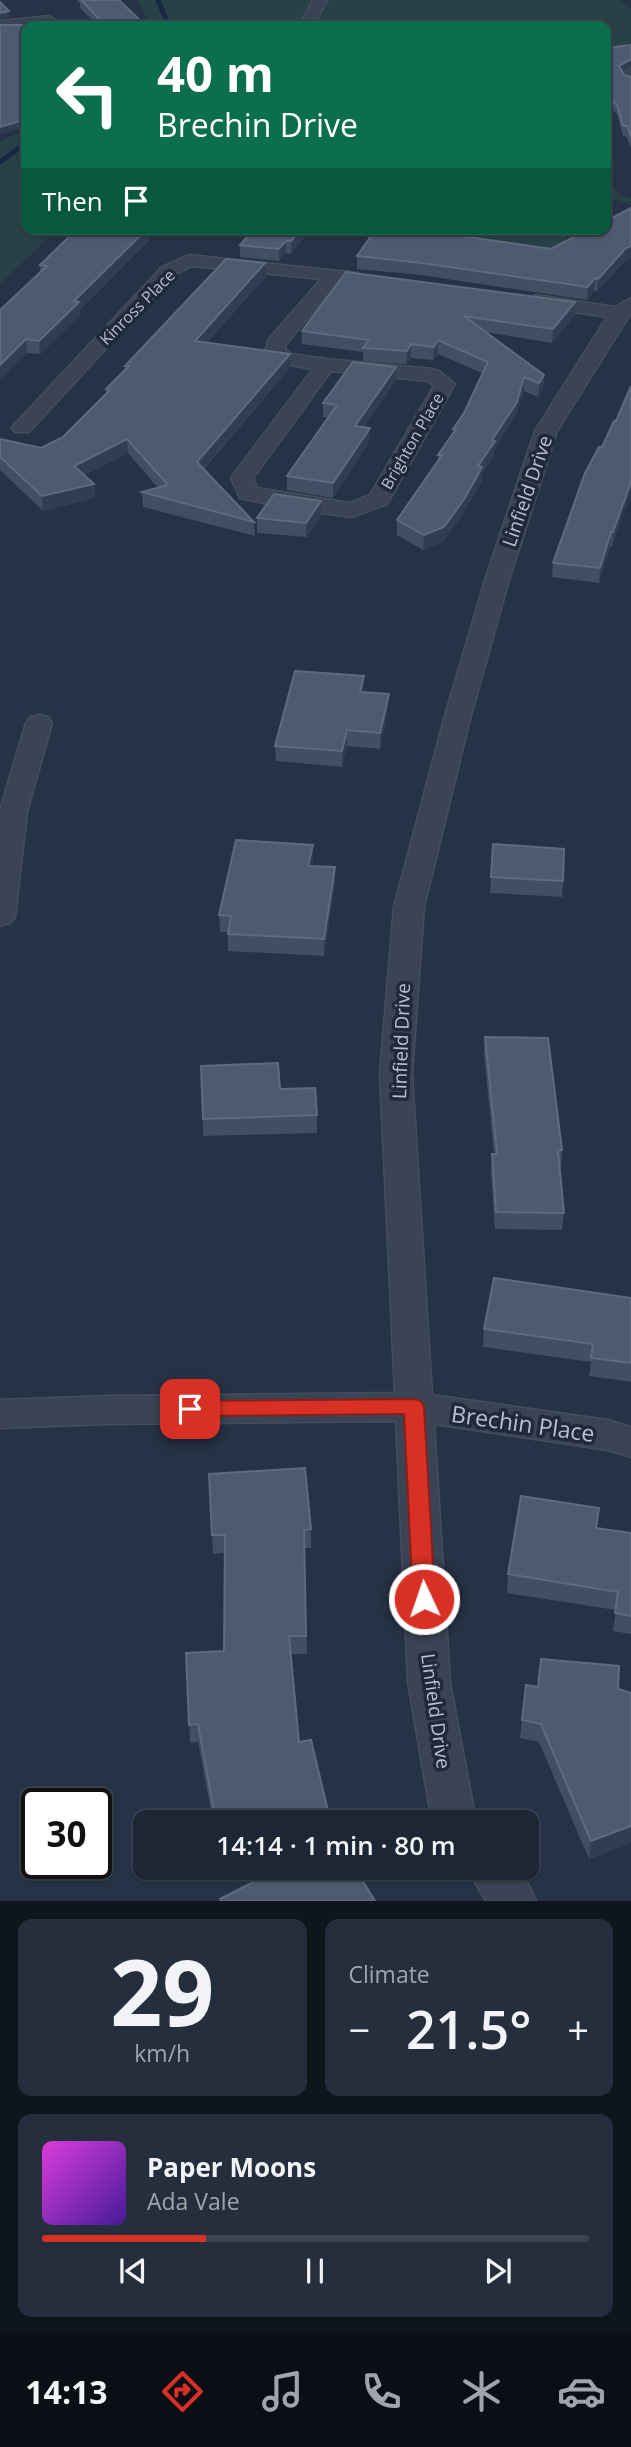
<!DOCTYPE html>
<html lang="en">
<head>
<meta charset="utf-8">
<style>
  :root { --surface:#1c2634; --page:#252e3c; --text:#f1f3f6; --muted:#a0a5ac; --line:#3a434f; --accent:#d93025 }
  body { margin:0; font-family:"Open Sans",sans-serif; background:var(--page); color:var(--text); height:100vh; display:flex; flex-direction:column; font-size:26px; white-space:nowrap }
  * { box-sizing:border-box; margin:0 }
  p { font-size:23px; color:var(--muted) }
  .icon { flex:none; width:38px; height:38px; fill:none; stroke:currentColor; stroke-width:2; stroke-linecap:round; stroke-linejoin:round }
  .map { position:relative; height:1901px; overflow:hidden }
  .panel { display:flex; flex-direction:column; gap:18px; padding:18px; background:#0f151d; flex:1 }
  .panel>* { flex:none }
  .banner { position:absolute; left:21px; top:21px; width:590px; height:214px; border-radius:14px; box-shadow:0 2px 5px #0004,0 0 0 2px var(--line); background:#0b6e4f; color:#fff; overflow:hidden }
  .speed { position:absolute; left:21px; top:1788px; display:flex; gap:14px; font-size:35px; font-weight:700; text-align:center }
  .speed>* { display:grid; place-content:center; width:91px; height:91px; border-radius:50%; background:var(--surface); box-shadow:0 2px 5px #0004,0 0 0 2px var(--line); line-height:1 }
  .speed .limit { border:4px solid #111; border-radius:10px; background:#fff; color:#111 }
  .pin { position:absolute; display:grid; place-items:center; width:60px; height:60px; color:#fff; margin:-30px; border-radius:14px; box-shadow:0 4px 10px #0006 }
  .me { position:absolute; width:77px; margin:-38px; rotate:357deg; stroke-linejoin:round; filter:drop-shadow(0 0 5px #0008) }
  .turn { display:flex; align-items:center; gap:24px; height:147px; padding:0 21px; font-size:32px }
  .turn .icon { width:91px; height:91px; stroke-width:2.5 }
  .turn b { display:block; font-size:49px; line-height:60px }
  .then { display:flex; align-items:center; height:66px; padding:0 21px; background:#0003; gap:14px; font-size:26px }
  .big { font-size:52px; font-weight:600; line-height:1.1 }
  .panel .card { flex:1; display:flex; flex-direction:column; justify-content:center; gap:10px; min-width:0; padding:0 24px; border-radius:14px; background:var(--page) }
  .panel .dial { align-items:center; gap:0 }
  .dial b { font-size:91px; line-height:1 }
  .song { display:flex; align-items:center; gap:21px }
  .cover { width:84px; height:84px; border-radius:10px; background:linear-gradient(135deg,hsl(300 70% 55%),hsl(260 70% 35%)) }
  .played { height:7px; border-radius:4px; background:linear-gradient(90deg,var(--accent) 30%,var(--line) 30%) }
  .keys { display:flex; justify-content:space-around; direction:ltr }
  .heat { display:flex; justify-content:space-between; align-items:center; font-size:38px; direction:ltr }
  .panel .tiles { flex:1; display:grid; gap:18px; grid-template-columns:1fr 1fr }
  .card:last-child { grid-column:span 2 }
  .trip { position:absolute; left:133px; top:1810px; width:406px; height:70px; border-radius:14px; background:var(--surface); box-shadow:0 2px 5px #0004,0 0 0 2px var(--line); font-weight:600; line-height:70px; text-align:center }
  .tabs { display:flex; height:112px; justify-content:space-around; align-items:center; background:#0b0f15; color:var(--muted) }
  .tabs .icon { width:49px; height:49px }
  .tabs .current { color:var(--accent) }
  .tabs b { font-size:32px; color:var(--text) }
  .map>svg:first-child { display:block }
  .green { fill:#284146 }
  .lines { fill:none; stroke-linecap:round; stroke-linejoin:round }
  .stream { stroke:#182844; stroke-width:5 }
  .street-casing { stroke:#444d5e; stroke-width:3 }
  .street { fill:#3b4454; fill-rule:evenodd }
  .wall { fill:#414f63 }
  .shaded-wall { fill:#313e52 }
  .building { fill:#4e5b6f; stroke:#5e6b7e; stroke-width:2 }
  .route { fill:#d93025; stroke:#8d1f18; stroke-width:2 }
  .labels { text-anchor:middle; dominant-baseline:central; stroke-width:7; stroke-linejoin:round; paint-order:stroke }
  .far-street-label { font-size:16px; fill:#b8c0ce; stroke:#1f293a }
  .street-label { font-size:19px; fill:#b8c0ce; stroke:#1f293a }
  .near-street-label { font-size:23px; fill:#b8c0ce; stroke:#1f293a }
</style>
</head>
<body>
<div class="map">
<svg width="631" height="1901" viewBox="0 0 631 1901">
  <rect width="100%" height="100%" fill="#263245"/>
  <g class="green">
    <path d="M137 0H619L631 9V47L606 49V26H151Z"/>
    <path d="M26 129V229H76L49 237 0 284V142Z"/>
    <path d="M606 136 615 167 606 178 619 194 631 199V204L606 197Z"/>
    <path d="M335 229H571L556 254Z"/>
  </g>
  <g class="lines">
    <g class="stream">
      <path d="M158 0 169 26"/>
      <path d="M0 162 26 143"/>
    </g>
    <defs>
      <g id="street">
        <path d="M313 0H327L313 26H299Z"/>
        <path d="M49 16 56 20 54 23 0 29V21Z"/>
        <path d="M631 68V85L626 83 621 75Z"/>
        <path d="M189 255 358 273 360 277 358 281H339L286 344 285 349 291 354 326 359 432 369 439 371 455 384 387 504 352 517 295 510 240 498 231 478 313 369 278 363 265 351 269 339 321 279 192 266 174 275 29 432H15L12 428 15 424 162 267ZM331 371 427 381 434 386 370 495 350 503 257 488 253 478Z"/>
        <path d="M536 295 615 307 631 298V313L557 431 509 580 470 719 424 907 412 1074 432 1395 608 1420 631 1427V1457L608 1450 434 1424 450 1682 476 1822H432L408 1682 396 1421 108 1424 0 1428V1400L108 1396 395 1393 380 1074 394 907 444 719 485 580 535 431 607 317 529 305 527 301Z"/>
        <path d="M39 715 48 717 52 723 27 812 15 917 10 923 0 926V810L26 723 30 717Z"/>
        <path d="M466 1867H515L529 1886 536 1901H486Z"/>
      </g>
    </defs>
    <use href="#street" class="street-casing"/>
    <use href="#street" class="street"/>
  </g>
  <g class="wall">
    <path d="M77 0H119L146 26H98L80 8V3Z"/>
    <path d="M606 48 624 75 631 77V148L626 136H623L617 114 606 105Z"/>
    <path d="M631 208V258L625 261 597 291H594L587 300 421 275 357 269V256L551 249Z"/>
    <path d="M254 229H309V231L291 254 286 253 279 261 240 257V245Z"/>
    <path d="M150 240 80 309V315L40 354 27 353 0 379 40 273V265Z"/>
    <path d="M346 272 575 315 552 343 486 332 544 375 543 388 538 397 524 391 516 415 494 450V455L482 474V481L464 512 443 542 423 550 397 535V520L438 462V455L453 434V429L464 413 482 373 438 354 433 360 411 358 406 364 363 361V352L302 344V331Z"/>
    <path d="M266 276 206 343 290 354V368L204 469 254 522 255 536 143 507 142 492 158 488 128 453 85 475 94 484 95 498 43 511 0 470V439L41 448 63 437 106 393V389L125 370V366Z"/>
    <path d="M396 380 364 427 369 442 333 498 287 490V476L328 417H323V403Z"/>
    <path d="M631 386 612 547H610L599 583 552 577 553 563 602 447 616 421Z"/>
    <path d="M321 516 306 537 257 533V518Z"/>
    <path d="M364 692 388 710 380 749 347 746 342 767 276 761 275 746Z"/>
    <path d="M493 844 563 881 562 897 490 893Z"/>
    <path d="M313 862 312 866 335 867V884L324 956 228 951V932H220L219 915Z"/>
    <path d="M485 1037 562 1150 561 1168H560L564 1213 562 1230 495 1229 491 1172 492 1154H494L484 1054Z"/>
    <path d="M201 1066 280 1089 317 1115V1133L203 1136Z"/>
    <path d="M631 1298V1382L589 1376 591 1362 483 1347 484 1329Z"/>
    <path d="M209 1474 311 1529V1548H304L307 1654H291L299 1742 329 1815V1822H213L198 1742 190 1743 186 1653 224 1651 225 1553 213 1554Z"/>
    <path d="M597 1528 631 1533V1634L613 1631 616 1610 507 1593 508 1574Z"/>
    <path d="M538 1687 618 1689 631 1693V1843L589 1859 539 1742 520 1738 522 1720Z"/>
  </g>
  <g class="shaded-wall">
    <path d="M9 11 10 17 0 19V13Z"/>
    <path d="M631 59V67L618 74 619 66Z"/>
    <path d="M26 101V109L21 128 0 134V127Z"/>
    <path d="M147 229H149L150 240 80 309V315L40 354 39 341 74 301Z"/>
    <path d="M301 229H309V231L291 254V241Z"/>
    <path d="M286 241V253L279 261V249Z"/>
    <path d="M631 246V258L625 261 597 291 598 279 626 248Z"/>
    <path d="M265 263 266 276 195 354V341Z"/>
    <path d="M595 278 594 291 587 300 588 287Z"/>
    <path d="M575 302V315L552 343 553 329Z"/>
    <path d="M26 339 27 353 0 379V365Z"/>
    <path d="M438 340V354L433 360 434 347Z"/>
    <path d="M411 344V358L406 364 407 351Z"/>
    <path d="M290 354V368L197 476V462Z"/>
    <path d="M396 367V380L355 440V426Z"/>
    <path d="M544 375 543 388 538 397 539 383Z"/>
    <path d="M524 377V391L516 415 494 450V455L482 474V481L464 512 443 542 423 550 424 535 478 466Z"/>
    <path d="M370 428 369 442 333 498V483Z"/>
    <path d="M127 439 128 453 75 480 74 466Z"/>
    <path d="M631 482V492L612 547 613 532Z"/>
    <path d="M94 484 95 498 43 511 42 496Z"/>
    <path d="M321 501V516L306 537V523Z"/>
    <path d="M611 532 610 547 599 583 600 568Z"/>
    <path d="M364 676V691L360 708V692Z"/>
    <path d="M389 694 388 710 380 749V733Z"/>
    <path d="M347 730V746L342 767V751Z"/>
    <path d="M313 845V862L308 882V866Z"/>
    <path d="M335 867V884L324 956V939Z"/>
    <path d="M329 1815V1822H295Z"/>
    <path d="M631 1826V1843L589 1859 591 1841Z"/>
  </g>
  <g class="building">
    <path d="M81 0H119L146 26H106Z"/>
    <path d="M0 2 9 11 0 13Z"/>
    <path d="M0 25H23L26 29V101L20 121 0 127Z"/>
    <path d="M631 45V59L619 66 624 75 631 77V137L627 126H623L617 105 606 95V48Z"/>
    <path d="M631 208V246L626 248 598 279 595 278 588 287 422 263 357 256 376 229H400L449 234 551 249 589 229H606V221Z"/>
    <path d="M77 229H147L74 301 79 302 39 341 26 339 0 365V310L47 266 40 265Z"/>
    <path d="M254 229H301L291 241H286L279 249 240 245Z"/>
    <path d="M226 259 265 263 195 341 290 354 197 462 254 522 142 492 168 485 127 439 74 466 94 484 42 496 0 457V439L41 448 63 437 110 390 106 389 129 366H125Z"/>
    <path d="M346 272 575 302 553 329 464 316 544 375 539 383 524 377 517 402 492 440 495 441 478 466 482 467 465 498 444 527 424 535 397 520 442 455H438L456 429H453L464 413 488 362 438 340 434 347 411 344 407 351 363 348 369 340 302 331Z"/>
    <path d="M353 362 396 367 355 426 370 428 333 483 287 476 337 405 323 403Z"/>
    <path d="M631 386V482L613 532H611L600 568 553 563 585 473 599 447H602L614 421H616Z"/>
    <path d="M274 494 321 501 306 523 257 518Z"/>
    <path d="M295 671 364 676 360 692 389 694 380 733 347 730 342 751 275 746Z"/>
    <path d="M236 840 313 845 308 866 335 867 324 939 228 934 231 916 219 915Z"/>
    <path d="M493 844 564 849 563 881 491 877Z"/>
    <path d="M485 1037 548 1038 562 1150H558L564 1213 496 1212 492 1154H497Z"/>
    <path d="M278 1063 280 1089 315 1088 317 1115 203 1119 201 1066Z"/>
    <path d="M494 1278 631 1298V1363L591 1358 593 1344 484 1329Z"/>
    <path d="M305 1468 311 1529 304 1530 306 1636H289L299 1742 311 1740 329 1815 295 1822H216L198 1724 189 1725 186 1653 224 1651 225 1535H212L209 1474Z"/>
    <path d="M521 1496 599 1508 596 1528 631 1533V1616L615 1613 618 1592 508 1574Z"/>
    <path d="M541 1659 619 1666 618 1689 631 1693V1826L591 1841 541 1724 522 1720 526 1685 538 1687Z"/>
    <path d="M283 1867H354L375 1901H221L220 1899Z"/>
  </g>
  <path class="route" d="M414 1399 421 1401 424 1407 435 1599 432 1606 424 1608 417 1606 413 1599 404 1414 190 1416 183 1414 180 1409 183 1403 190 1401Z"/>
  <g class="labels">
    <g class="far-street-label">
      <text transform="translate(137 307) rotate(-45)">Kinross Place</text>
      <text transform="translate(412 441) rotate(-60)">Brighton Place</text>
    </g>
    <g class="street-label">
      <text transform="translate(527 491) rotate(-71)">Linfield Drive</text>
      <text transform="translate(401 1041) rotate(-88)">Linfield Drive</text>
      <text transform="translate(436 1711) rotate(82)">Linfield Drive</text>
    </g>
    <g class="near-street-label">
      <text transform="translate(523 1423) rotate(8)">Brechin Place</text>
    </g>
  </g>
</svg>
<div class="speed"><div class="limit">30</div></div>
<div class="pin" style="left:190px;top:1409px;background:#d93025"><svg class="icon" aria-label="arrive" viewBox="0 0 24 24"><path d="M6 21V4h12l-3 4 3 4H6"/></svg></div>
<svg class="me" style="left:424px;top:1599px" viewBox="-20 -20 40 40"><circle r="17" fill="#d93025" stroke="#fff" stroke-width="3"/><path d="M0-11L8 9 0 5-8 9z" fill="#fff"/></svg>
<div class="trip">14:14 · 1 min · 80 m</div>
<div class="banner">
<div class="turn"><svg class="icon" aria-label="left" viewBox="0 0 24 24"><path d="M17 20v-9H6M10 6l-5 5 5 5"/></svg><div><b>40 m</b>Brechin Drive</div></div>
<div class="then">Then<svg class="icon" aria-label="arrive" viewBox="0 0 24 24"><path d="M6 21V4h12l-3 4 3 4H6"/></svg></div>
</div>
</div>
<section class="panel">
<div class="tiles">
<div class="card dial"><b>29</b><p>km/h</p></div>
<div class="card"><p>Climate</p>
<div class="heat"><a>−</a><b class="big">21.5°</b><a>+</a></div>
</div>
<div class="card">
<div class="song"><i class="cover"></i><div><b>Paper Moons</b><p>Ada Vale</p></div></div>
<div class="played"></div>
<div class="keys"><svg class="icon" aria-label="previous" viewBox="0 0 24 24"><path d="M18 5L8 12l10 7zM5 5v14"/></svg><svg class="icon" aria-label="pause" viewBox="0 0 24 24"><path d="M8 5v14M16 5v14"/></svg><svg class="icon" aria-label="next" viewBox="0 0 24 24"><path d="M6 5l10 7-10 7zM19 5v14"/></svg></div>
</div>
</div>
</section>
<nav class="tabs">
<b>14:13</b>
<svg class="icon current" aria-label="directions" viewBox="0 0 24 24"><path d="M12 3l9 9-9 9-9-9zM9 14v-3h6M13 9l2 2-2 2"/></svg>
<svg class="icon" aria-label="music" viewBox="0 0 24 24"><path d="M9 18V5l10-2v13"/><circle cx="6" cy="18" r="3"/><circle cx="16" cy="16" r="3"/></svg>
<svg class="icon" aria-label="phone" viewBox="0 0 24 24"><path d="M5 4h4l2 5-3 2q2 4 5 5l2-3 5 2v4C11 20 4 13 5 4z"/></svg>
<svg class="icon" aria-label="climate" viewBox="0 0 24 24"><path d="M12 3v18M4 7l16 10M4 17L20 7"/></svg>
<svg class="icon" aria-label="car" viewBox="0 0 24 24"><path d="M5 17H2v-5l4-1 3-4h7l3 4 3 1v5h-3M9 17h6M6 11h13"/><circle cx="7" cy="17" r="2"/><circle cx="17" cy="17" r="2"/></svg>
</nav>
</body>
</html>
